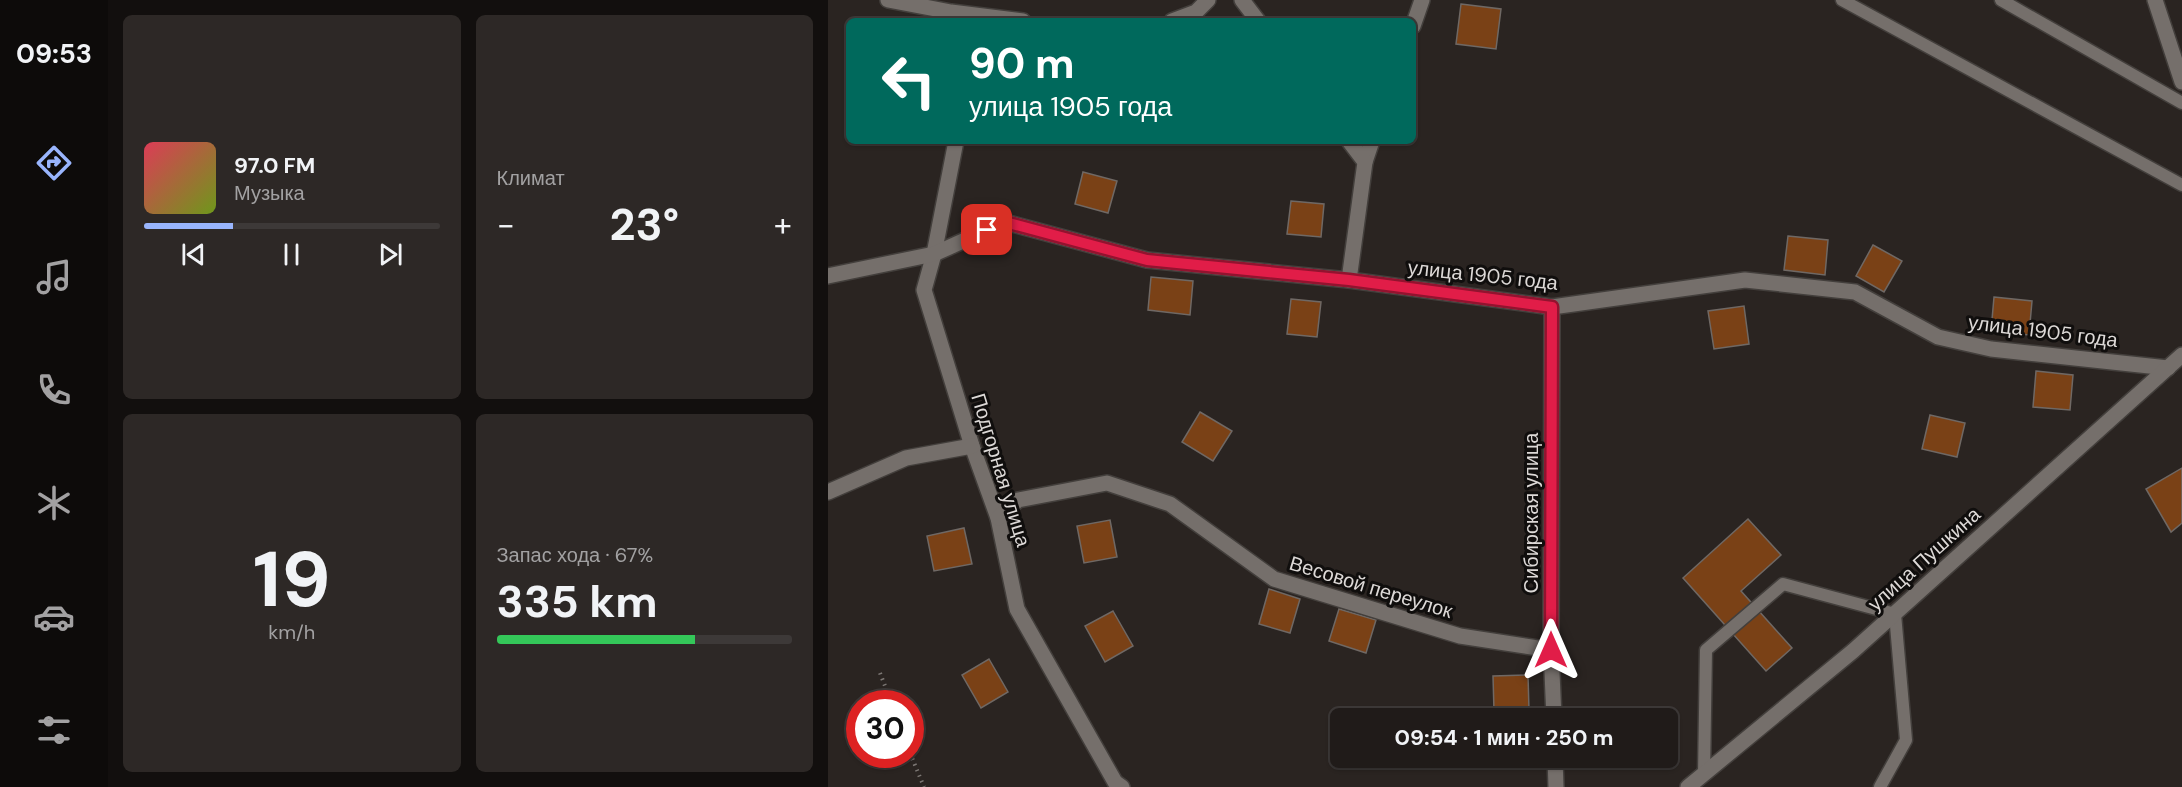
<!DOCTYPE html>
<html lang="ru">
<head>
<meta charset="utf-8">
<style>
  :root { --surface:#201b19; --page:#2d2826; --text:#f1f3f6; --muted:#a2a1a2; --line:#3d3938; --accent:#99b5fd }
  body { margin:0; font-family:"DM Sans",sans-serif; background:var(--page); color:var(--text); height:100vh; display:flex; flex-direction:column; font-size:22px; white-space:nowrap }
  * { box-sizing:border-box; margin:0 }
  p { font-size:20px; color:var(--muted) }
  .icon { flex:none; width:33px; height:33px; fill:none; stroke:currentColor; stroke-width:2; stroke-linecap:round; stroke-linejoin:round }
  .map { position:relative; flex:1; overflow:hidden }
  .sheet { display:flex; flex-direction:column; gap:15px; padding:15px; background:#120f0e; width:720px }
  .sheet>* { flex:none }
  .banner { position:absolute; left:18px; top:18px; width:570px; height:126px; border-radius:9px; box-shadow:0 2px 4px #0004,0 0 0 2px var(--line); background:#00695c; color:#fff; overflow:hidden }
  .speed { position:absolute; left:18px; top:690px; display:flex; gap:12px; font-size:30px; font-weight:700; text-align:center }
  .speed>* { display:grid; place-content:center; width:78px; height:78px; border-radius:50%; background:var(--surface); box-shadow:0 2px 4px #0004,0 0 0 2px var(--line); line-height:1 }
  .speed .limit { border:9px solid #d22; background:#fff; color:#111 }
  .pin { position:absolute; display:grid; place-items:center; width:51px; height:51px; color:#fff; margin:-26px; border-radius:12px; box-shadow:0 3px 9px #0006 }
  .me { position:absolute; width:66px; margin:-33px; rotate:0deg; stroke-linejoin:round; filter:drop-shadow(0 0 4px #0008) }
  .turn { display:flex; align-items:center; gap:21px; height:126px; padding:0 24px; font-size:27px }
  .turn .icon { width:78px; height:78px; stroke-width:2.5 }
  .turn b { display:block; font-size:42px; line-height:51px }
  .big { font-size:45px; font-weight:700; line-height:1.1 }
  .sheet .card { flex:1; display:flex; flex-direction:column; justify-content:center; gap:9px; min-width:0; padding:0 21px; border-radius:9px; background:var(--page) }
  .sheet .dial { align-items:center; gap:0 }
  .dial b { font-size:78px; line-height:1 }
  .song { display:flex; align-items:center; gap:18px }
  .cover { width:72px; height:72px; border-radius:9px; background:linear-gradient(135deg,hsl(350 70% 55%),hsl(80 70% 35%)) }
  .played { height:6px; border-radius:3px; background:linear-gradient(90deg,var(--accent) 30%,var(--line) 30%) }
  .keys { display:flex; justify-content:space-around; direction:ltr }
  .heat { display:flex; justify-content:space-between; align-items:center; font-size:33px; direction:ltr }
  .charge { height:9px; border-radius:4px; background:linear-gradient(90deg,#34c759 67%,var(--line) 0) }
  .sheet .tiles { flex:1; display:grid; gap:15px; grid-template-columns:repeat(2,1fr) }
  .trip { position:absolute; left:502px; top:708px; width:348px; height:60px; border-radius:9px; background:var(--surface); box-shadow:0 2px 4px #0004,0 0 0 2px var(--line); font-weight:700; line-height:60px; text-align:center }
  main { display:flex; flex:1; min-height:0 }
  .menu { display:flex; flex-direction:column; width:108px; justify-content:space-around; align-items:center; background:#0d0b0a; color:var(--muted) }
  .menu .icon { width:42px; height:42px }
  .menu .on { color:var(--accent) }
  .menu b { font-size:27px; color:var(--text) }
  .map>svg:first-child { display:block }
  .building { fill:#7a4116; stroke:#6f6864; stroke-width:1.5 }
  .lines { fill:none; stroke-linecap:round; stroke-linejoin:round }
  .service-casing { stroke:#433f3c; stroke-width:15 }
  .minor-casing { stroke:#433f3c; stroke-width:18 }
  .tertiary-casing { stroke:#433f3c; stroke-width:18 }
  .secondary-casing { stroke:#433f3c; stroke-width:18 }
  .path { stroke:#7c7774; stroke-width:4; stroke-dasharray:1.5 4.5; stroke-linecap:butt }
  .service { stroke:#756f6b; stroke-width:12 }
  .minor { stroke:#756f6b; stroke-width:15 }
  .tertiary { stroke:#756f6b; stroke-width:15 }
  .secondary { stroke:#756f6b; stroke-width:15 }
  .route-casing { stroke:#92132f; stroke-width:15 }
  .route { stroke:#e11d48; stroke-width:10 }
  .labels { text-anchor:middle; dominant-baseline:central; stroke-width:6; stroke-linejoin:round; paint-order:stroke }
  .street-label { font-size:20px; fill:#ddd9d7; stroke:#100e0d }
</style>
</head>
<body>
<main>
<nav class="menu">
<b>09:53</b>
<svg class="icon on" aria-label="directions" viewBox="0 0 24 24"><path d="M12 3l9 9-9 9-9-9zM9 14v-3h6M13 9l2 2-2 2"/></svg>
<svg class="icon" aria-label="music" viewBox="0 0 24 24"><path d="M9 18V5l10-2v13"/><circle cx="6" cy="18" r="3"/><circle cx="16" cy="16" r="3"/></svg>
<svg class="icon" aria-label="phone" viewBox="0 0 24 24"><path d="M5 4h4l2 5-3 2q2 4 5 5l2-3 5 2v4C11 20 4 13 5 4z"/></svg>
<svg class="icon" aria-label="climate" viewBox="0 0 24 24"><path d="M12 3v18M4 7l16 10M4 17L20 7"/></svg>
<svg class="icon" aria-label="car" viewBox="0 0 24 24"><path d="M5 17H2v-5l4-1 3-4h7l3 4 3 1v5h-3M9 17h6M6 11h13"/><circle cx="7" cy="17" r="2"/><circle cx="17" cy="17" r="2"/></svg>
<svg class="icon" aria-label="filters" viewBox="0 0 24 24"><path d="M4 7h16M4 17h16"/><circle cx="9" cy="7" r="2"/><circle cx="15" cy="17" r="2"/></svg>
</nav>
<section class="sheet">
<div class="tiles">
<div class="card">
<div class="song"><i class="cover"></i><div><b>97.0 FM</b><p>Музыка</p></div></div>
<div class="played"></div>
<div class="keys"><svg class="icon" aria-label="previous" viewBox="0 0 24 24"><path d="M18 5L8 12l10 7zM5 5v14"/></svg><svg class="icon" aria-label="pause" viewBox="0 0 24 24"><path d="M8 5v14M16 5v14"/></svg><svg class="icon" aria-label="next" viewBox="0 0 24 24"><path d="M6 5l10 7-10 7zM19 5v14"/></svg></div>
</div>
<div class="card"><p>Климат</p>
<div class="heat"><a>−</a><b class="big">23°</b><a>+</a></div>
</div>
<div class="card dial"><b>19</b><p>km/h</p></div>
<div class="card"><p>Запас хода · 67%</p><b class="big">335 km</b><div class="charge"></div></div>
</div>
</section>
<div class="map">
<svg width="1354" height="787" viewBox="0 0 1354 787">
  <rect width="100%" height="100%" fill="#2a2421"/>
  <g class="building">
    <path d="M633 4 673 9 668 49 628 44Z"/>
    <path d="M255 172 289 181 280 213 247 204Z"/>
    <path d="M463 201 496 204 493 237 459 234Z"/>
    <path d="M960 236 1000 240 997 275 956 270Z"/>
    <path d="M1045 245 1074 261 1056 292 1028 276Z"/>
    <path d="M323 277 365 281 362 315 320 310Z"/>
    <path d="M1166 297 1204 301 1201 335 1163 331Z"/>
    <path d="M463 299 493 302 489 337 459 334Z"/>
    <path d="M916 306 921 344 886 349 880 311Z"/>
    <path d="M1208 371 1245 375 1242 410 1205 407Z"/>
    <path d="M372 412 404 431 385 461 354 442Z"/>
    <path d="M1102 415 1137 423 1129 457 1094 449Z"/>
    <path d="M1354 468V523L1343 532 1318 489Z"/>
    <path d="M920 519 953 555 913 591 964 648 938 671 855 578Z"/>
    <path d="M282 520 289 557 256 563 249 526Z"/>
    <path d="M136 528 144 564 106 571 99 536Z"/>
    <path d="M441 589 472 599 462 633 431 624Z"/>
    <path d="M511 609 548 620 538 653 501 641Z"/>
    <path d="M285 611 305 646 277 662 257 626Z"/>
    <path d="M161 659 180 692 153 708 134 675Z"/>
    <path d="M700 675 701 710 666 711 665 676Z"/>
  </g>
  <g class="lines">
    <defs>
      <g id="service">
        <path d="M1014 0 1354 185"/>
        <path d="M1173 0 1354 103"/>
        <path d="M876 774 878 650 955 584 1067 614 1078 740 1052 787"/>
      </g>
      <g id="minor">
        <path d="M60 0 123 12 195 21"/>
        <path d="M414 0 430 21"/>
        <path d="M344 21 368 12 380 0"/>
        <path d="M585 26 594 0"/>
        <path d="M128 141 106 254 96 290 144 446 170 518 189 609 287 782 294 787"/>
        <path d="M537 162 544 141"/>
        <path d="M0 276 106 254 177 222 319 260 521 280 724 307 917 280 1027 292 1110 337 1163 349 1340 368"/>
        <path d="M521 280 537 162 521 141"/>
        <path d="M724 307 723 650 726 718"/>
        <path d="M0 492 78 458 144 446"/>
        <path d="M170 518 190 500 279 483 342 504 446 579 632 636 723 650"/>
        <path d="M727 758 728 787"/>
      </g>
      <path id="tertiary" d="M860 787 1025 651 1354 355"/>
      <path id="secondary" d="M1327 0 1354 82"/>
    </defs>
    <use href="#service" class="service-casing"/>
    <use href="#minor" class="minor-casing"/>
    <use href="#tertiary" class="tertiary-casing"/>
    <use href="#secondary" class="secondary-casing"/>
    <g class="path">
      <path d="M52 673 64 704"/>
      <path d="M82 753 96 787"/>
    </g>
    <use href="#service" class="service"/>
    <use href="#minor" class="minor"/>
    <use href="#tertiary" class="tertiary"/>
    <use href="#secondary" class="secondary"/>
  </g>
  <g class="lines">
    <defs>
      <path id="route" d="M159 230 177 222 319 260 521 280 724 307 723 650"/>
    </defs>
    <use href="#route" class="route-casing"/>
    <use href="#route" class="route"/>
  </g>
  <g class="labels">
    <g class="street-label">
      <text transform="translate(655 275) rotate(6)">улица 1905 года</text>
      <text transform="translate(1215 331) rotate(7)">улица 1905 года</text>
      <text transform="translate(173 470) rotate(73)">Подгорная улица</text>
      <text transform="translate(703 513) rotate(-90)">Сибирская улица</text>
      <text transform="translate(1096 559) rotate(-42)">улица Пушкина</text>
      <text transform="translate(543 587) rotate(17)">Весовой переулок</text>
    </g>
  </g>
</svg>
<div class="speed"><div class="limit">30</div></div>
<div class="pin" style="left:159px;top:230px;background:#d93025"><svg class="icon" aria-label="arrive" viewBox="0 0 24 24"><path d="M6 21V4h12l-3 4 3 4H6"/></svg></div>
<svg class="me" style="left:723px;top:650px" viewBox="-20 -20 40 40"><path d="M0-17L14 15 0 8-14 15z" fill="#e11d48" stroke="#fff" stroke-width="4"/></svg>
<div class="trip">09:54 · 1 мин · 250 m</div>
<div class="banner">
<div class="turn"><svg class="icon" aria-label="left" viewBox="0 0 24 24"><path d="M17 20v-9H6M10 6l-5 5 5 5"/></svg><div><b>90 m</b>улица 1905 года</div></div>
</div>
</div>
</main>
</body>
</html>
